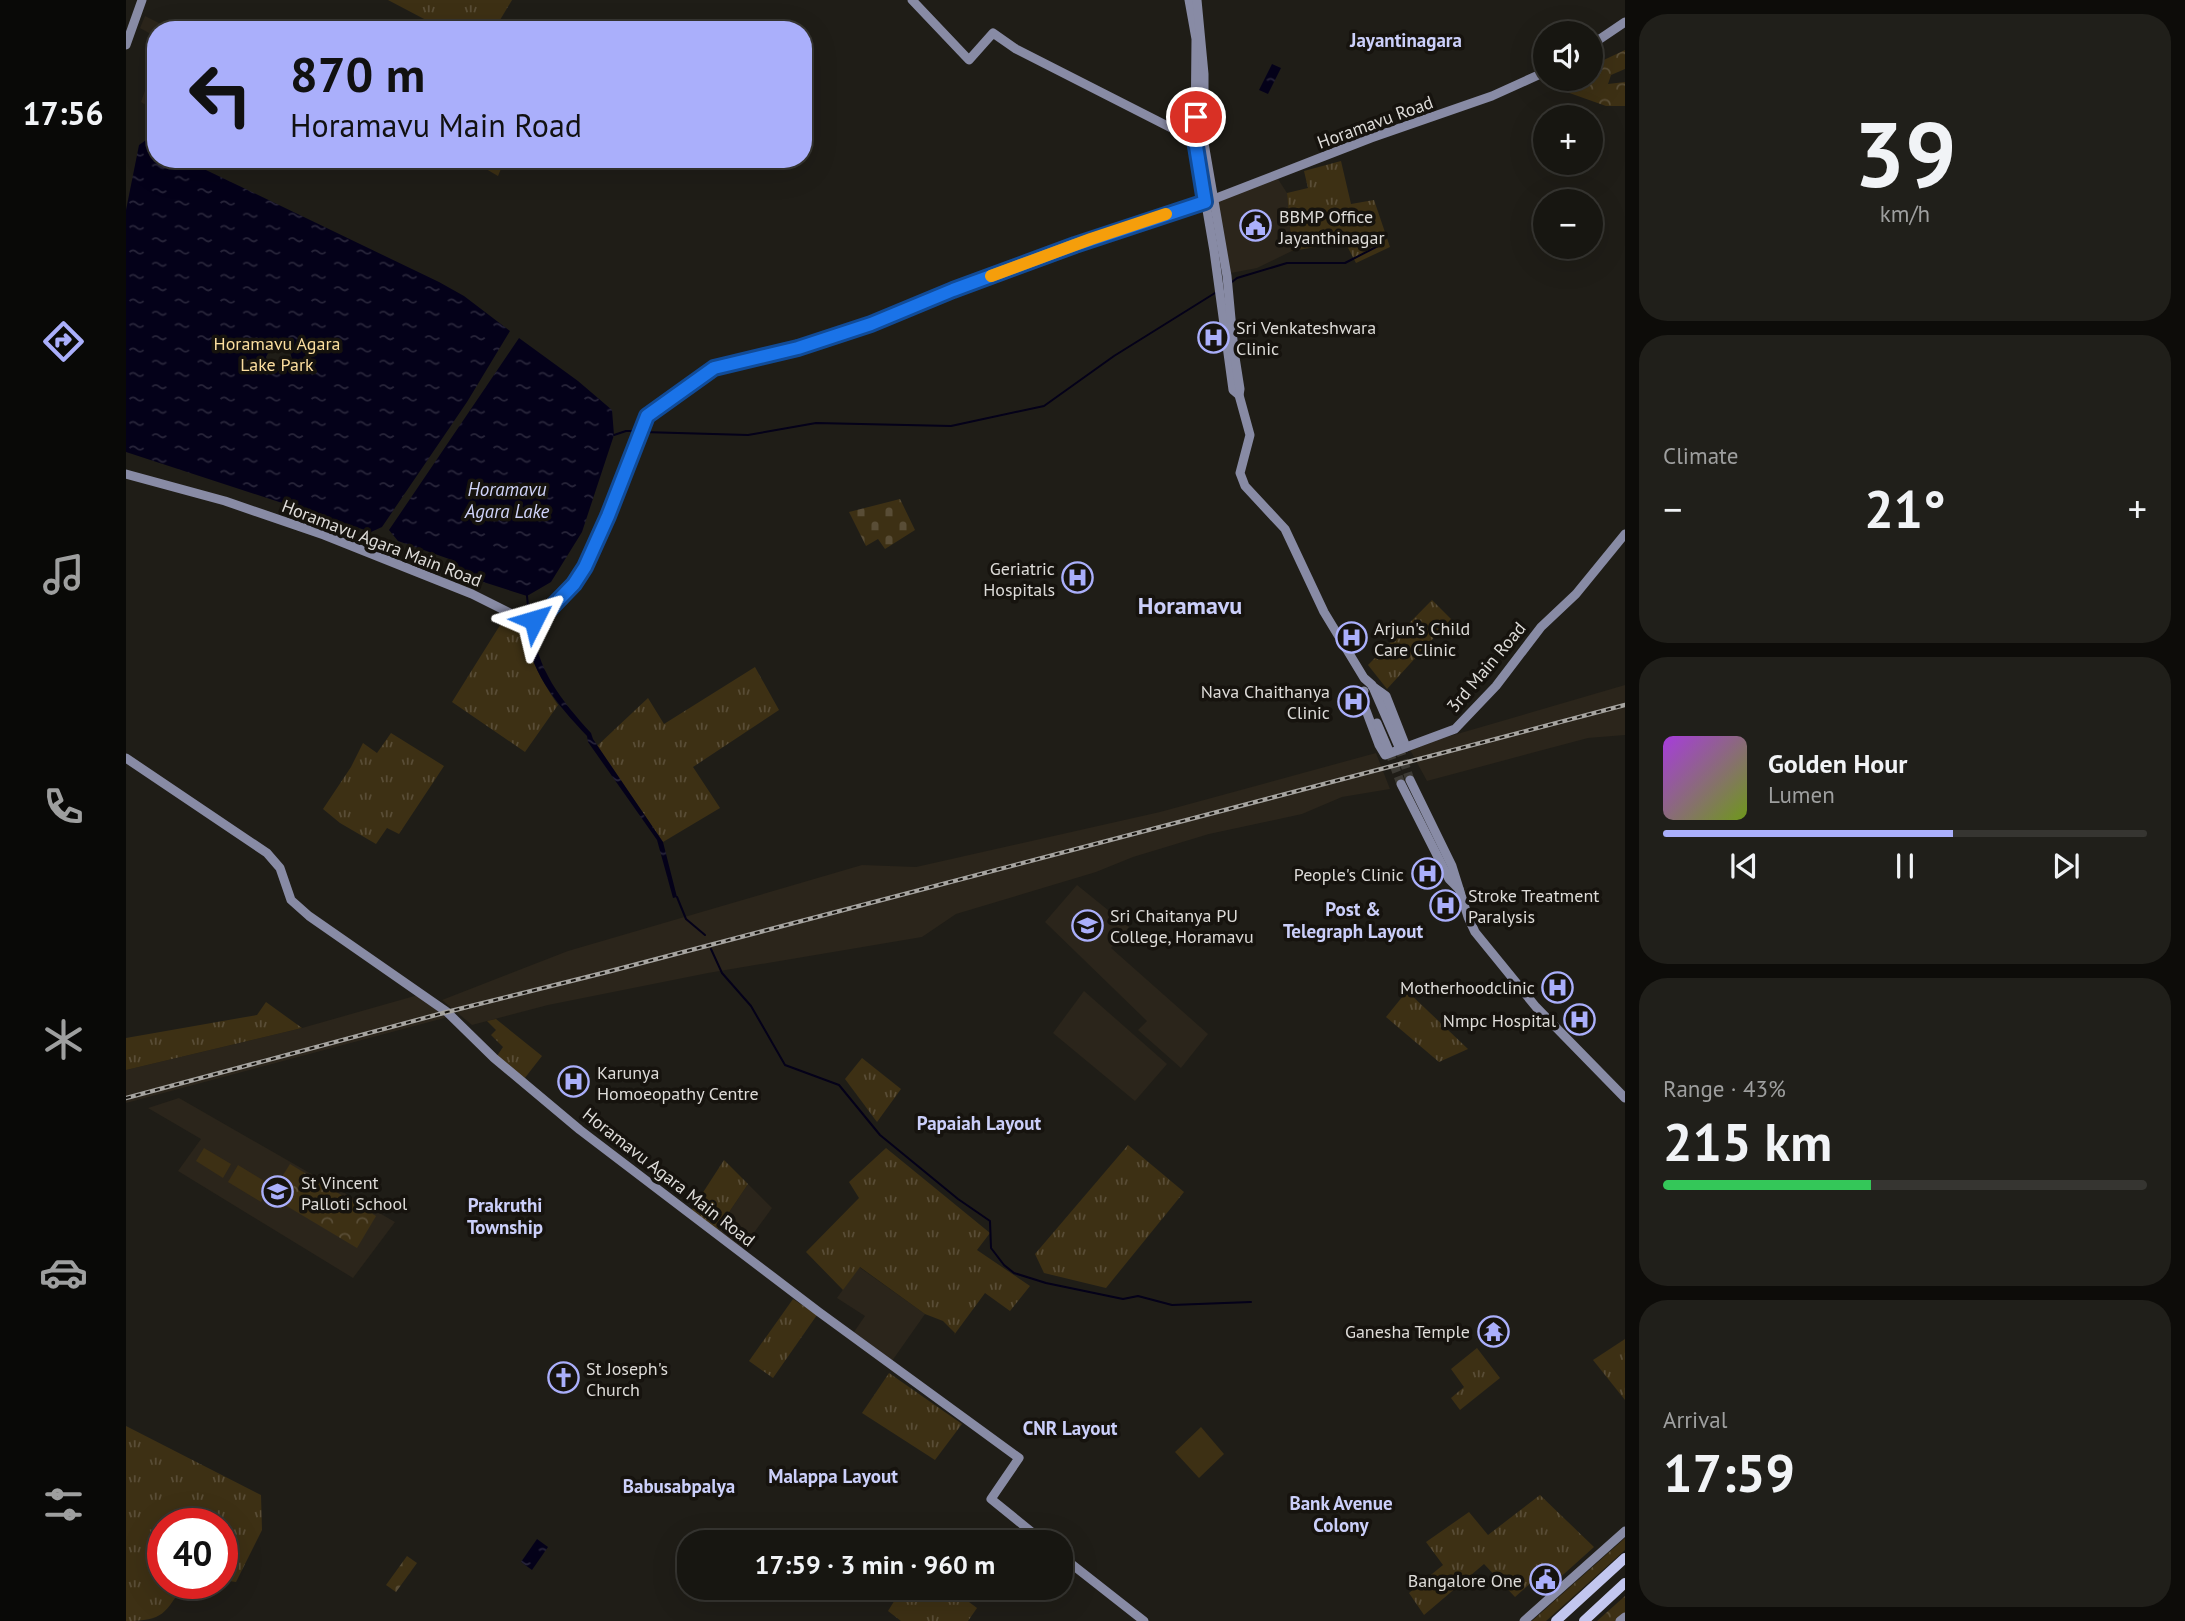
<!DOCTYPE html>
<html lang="en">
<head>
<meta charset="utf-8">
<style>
  :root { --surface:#171611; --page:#201f1a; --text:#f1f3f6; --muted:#9e9f9f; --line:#363531; --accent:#aaaffb }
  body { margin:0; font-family:"PT Sans",sans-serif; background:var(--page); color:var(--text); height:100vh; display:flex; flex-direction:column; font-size:26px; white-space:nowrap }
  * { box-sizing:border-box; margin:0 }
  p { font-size:23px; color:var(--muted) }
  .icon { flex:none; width:38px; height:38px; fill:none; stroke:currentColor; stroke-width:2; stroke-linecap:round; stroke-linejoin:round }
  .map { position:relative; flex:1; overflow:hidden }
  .side { display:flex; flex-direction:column; gap:14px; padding:14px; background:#0d0c09; width:560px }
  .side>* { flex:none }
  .top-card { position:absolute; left:21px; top:21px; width:665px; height:147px; border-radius:28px; box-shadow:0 7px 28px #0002,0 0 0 2px var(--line); background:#aaaffb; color:#111; overflow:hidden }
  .fabs { position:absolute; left:1407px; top:21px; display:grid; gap:14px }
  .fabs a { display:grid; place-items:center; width:70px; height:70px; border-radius:50%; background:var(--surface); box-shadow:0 7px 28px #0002,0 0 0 2px var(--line); font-size:35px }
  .speed { position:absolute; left:21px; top:1508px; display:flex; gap:14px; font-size:35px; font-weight:700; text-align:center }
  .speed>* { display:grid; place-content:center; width:91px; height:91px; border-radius:50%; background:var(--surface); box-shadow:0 7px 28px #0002,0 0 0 2px var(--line); line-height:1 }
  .speed .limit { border:10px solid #d22; background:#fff; color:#111 }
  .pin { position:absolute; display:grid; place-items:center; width:60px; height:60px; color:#fff; margin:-30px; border:4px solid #fff; border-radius:50%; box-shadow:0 2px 7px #0007 }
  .me { position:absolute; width:77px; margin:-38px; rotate:50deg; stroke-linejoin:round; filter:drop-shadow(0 0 5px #0008) }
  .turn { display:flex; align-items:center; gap:24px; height:147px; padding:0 28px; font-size:32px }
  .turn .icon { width:91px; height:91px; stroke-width:2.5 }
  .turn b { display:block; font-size:49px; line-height:60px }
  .big { font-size:52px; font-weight:700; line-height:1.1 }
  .side .tile { flex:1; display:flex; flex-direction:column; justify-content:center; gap:10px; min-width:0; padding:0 24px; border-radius:28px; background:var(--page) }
  .side .dial { align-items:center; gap:0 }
  .dial b { font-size:91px; line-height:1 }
  .song { display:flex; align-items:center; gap:21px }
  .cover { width:84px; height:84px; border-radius:10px; background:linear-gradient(135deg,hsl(280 70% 55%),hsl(80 70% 35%)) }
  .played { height:7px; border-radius:4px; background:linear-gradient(90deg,var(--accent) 60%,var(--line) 60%) }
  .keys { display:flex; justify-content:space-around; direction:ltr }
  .heat { display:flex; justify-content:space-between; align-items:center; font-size:38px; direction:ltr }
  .charge { height:10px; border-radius:5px; background:linear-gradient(90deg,#34c759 43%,var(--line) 0) }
  .trip { position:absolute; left:551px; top:1530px; width:396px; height:70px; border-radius:28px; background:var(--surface); box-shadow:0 7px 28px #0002,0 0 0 2px var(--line); font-weight:700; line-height:70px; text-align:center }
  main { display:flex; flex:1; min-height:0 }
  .menu { display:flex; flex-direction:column; width:126px; justify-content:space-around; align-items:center; background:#090907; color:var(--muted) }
  .menu .icon { width:49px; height:49px }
  .menu .selected { color:var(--accent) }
  .menu b { font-size:32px; color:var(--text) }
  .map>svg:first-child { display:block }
  .built { fill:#2b251b }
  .grass { fill:url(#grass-tufts) }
  .cemetery { fill:url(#cemetery-stones) }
  .park { fill:url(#park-crowns) }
  .garden { fill:#3d3014 }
  .water { fill:url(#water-ripples); fill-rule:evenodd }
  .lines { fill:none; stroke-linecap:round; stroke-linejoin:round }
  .stream { stroke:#040119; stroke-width:2 }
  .secondary-tunnel { stroke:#3c3a34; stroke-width:9; stroke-dasharray:9 4.5; stroke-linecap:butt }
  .secondary { stroke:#888ba5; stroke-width:9 }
  .highway { stroke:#c2c6ef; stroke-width:10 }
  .rail-casing { stroke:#a6a4a0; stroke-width:4.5 }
  .rail { stroke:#16130e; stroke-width:2; stroke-dasharray:5; stroke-linecap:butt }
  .route-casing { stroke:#114b97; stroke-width:18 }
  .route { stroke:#1a73e8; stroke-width:12 }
  .slow { stroke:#f59e0b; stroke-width:12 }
  .labels { text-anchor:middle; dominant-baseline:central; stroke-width:7; stroke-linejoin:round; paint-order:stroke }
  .street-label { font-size:18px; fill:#dedcd9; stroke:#16130e }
  .poi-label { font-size:18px; fill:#dedcd9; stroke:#16130e; text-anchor:start }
  .park-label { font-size:18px; fill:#fcde9f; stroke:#16130e }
  .neighbourhood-label { font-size:19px; font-weight:bold; fill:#cbcffa; stroke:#16130e }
  .water-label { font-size:19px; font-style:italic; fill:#d0d4fa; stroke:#16130e }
  .district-label { font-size:24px; font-weight:bold; fill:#cbcffa; stroke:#16130e }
</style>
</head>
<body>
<main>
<nav class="menu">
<b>17:56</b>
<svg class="icon selected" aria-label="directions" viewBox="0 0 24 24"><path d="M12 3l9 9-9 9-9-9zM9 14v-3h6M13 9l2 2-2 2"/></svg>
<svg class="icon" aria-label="music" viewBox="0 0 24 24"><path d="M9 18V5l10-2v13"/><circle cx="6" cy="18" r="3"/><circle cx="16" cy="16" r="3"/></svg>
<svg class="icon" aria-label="phone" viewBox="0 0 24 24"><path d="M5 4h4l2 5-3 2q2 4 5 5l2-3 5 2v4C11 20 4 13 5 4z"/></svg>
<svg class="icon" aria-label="climate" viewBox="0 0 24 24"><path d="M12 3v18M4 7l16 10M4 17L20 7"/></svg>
<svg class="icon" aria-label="car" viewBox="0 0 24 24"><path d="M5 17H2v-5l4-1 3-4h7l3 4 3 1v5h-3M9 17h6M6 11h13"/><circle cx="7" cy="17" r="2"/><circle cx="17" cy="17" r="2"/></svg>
<svg class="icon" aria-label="filters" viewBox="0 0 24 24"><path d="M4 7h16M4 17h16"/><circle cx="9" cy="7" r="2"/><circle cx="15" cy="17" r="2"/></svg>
</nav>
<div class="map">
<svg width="1499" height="1621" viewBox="0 0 1499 1621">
  <defs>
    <pattern id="grass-tufts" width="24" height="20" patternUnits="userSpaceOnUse" patternTransform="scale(1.75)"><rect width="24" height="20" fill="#3d3014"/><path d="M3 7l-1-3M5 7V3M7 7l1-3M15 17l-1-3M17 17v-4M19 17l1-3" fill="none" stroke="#594d36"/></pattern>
    <pattern id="cemetery-stones" width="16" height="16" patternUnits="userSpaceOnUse" patternTransform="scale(1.75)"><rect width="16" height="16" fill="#3d3014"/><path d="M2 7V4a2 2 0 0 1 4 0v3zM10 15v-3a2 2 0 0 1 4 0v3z" fill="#594d36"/></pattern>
    <pattern id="park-crowns" width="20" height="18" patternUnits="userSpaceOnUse" patternTransform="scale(1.75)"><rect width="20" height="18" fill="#3d3014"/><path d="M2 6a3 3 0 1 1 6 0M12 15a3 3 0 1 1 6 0" fill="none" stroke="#594d36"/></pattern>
    <pattern id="water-ripples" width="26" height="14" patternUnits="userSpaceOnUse" patternTransform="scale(1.75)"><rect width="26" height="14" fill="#040119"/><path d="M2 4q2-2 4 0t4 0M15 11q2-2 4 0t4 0" fill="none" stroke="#28253a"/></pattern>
  </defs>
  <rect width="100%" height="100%" fill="#1f1d17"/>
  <g class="built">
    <path d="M19 16 47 30H30V37L14 28Z"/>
    <path d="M30 60V111L15 102Z"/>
    <path d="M1152 179 1161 193 1166 251 1131 268 1105 273 1091 200Z"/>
    <path d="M1499 685V735L1462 738 1301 781 1283 748Z"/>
    <path d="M1250 753 1264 789 1216 797 1176 814 1083 834 1007 857 970 872 830 914 796 937 582 973 422 1005 346 1025 316 1000 442 951 736 865 790 867 1034 812Z"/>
    <path d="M951 885 1003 927 985 948 1082 1034 1055 1068 1012 1030 1021 1021 919 922Z"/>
    <path d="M958 991 1041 1064 1009 1101 927 1033Z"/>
    <path d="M292 995 322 1017 0 1103V1070L176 1028Z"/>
    <path d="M53 1098 269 1222 227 1278 52 1171 75 1139 22 1108Z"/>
    <path d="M622 1184 646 1208 616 1249 591 1230Z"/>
    <path d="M733 1267 799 1314 766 1361 728 1332 739 1316 711 1298Z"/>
  </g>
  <g class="grass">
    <path d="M262 0H386L368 30H319Z"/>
    <path d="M343 159H379L372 176Z"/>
    <path d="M1215 161 1225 204 1248 200 1264 247 1230 263 1219 242 1166 251 1161 193 1182 188 1178 171Z"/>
    <path d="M1306 600 1325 619 1261 689 1242 665Z"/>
    <path d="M376 622 400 623C400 653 415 680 432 705L399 752 326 702Z"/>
    <path d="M629 667 653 710 567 767 594 808 537 842 471 746 522 698 538 724Z"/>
    <path d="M265 733 318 766 273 834 261 828 250 844 214 823 197 809 225 767 237 743 251 753Z"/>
    <path d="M1281 991 1342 1049 1313 1062 1260 1017Z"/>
    <path d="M140 1002 176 1028 0 1070V1038L131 1015Z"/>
    <path d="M370 1019 416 1056 398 1079 371 1056 377 1047 365 1035 370 1030 361 1021Z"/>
    <path d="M736 1058 775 1089 751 1122 719 1079Z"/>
    <path d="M1002 1145 1058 1192 980 1288 918 1273 909 1254Z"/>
    <path d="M760 1148 864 1233 851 1250 904 1286 884 1311 859 1293 828 1335 829 1333 817 1321 799 1314 734 1267 717 1290 680 1252 733 1198 723 1182Z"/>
    <path d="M598 1160 622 1184 591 1230 565 1211Z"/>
    <path d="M667 1299 691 1315 647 1378 623 1361Z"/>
    <path d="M1499 1339V1400L1467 1360Z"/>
    <path d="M1351 1348 1374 1378 1334 1410 1325 1398 1338 1387 1325 1369Z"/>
    <path d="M763 1373 836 1424 809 1460 736 1413Z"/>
    <path d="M0 1426 135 1495 136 1530 110 1582 96 1580V1524H37V1584H58C39 1613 38 1621 0 1621Z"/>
    <path d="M1414 1495 1468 1547 1429 1582 1418 1571 1389 1597 1358 1564 1298 1615 1283 1593 1317 1565 1300 1542 1343 1512 1362 1535Z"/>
    <path d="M777 1587H823L851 1608 842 1621H775L762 1611Z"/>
  </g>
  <g class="cemetery">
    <path d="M774 499 789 530 759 549 752 539 740 546 723 512Z"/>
    <path d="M281 1556 291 1563 270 1592 260 1585Z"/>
  </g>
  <g class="park">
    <path d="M1499 50V69L1485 75 1482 84 1499 82V106H1480L1435 90 1430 79H1465V66Z"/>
    <path d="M164 1164 250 1216 231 1248 144 1196Z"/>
    <path d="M1499 1538V1550L1420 1621H1406Z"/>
    <path d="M1499 1596V1614L1491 1621H1471Z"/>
  </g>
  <g class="garden">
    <path d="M78 1148 105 1164 97 1178 70 1161Z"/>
    <path d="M112 1165 145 1185 135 1202 102 1182Z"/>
    <path d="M1075 1427 1098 1454 1073 1478 1049 1452Z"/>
  </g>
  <g class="water">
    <path d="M1146 64 1155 68 1142 94 1133 90Z"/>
    <path d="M23 138 30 144V159H57L313 282 338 296 384 331 341 402 256 527 245 532 0 452V210L13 145ZM155 345 164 351 166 360 161 369 152 371 143 367 140 357 145 348Z"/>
    <path d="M393 338 452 381 486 410 488 435 456 532 425 582 401 596 345 578 326 560 272 541 263 530Z"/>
    <path d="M400 623H407C409 668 436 701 465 733L467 739 537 842 551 897 547 898 531 840 462 742 461 736C431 704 400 669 400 623Z"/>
    <path d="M411 1539 422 1547 406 1570 395 1562Z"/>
  </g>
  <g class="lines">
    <g class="stream">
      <path d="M1106 282 1111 278 1161 263H1219L1254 245"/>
      <path d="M517 432 622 435 690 423 825 426 918 406 988 356 1089 293"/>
      <path d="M488 435 500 431H511"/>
      <path d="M401 596 403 616"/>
      <path d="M551 897 560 919 579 935"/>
      <path d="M585 949 596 973 625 1006 659 1065 713 1085 754 1135 832 1199 864 1221 865 1248 878 1265 888 1273 920 1283 997 1299 1012 1296 1046 1305 1125 1302"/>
    </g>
    <g class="secondary-tunnel">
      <path d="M1273 747 1284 780"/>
      <path d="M1263 751 1275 784"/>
    </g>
    <g class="secondary">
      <path d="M786 0 843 60 867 33 890 49 1069 140"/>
      <path d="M1063 0 1070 39 1069 140 1088 251 1107 390 1113 395"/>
      <path d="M1071 0 1078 74V143L1101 276 1108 351 1114 389 1113 395 1124 435 1114 473 1119 486 1159 529 1198 612 1238 678 1246 685 1273 747"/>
      <path d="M0 45 16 0"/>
      <path d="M1465 45 1499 22"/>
      <path d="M0 474 99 501 198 535 346 594 394 618 408 620 420 613 448 584 459 567 482 516 510 441 521 416 588 367 672 348 745 324 827 290 949 245 1088 199 1245 138 1366 96 1419 72"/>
      <path d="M1246 686 1260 696 1280 747"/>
      <path d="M1238 691 1235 697 1253 745 1259 755 1329 729 1370 686 1415 627 1450 594 1499 534"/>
      <path d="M1251 723 1263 751"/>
      <path d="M0 758 141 853 154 868 165 900 183 916 321 1012 368 1058 454 1130 693 1312 893 1458 865 1499 918 1542"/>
      <path d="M1284 780 1326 866 1342 917 1349 932 1410 1007 1499 1098"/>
      <path d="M1275 784 1323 879 1333 889"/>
      <path d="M934 1555 1018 1621"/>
      <path d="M1398 1621 1499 1531"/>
      <path d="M1494 1621 1499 1617"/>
    </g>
    <g class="highway">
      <path d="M1430 1621 1499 1558"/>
      <path d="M1458 1621 1499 1583"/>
    </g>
    <defs>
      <path id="rail" d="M0 1098 321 1012 481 972 1499 705"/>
    </defs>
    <use href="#rail" class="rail-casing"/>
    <use href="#rail" class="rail"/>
  </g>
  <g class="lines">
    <defs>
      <path id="route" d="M408 620 420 613 448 584 459 567 482 516 521 416 588 368 672 348 745 324 827 290 949 245 1079 202 1069 140 1070 117"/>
    </defs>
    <use href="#route" class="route-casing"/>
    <use href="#route" class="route"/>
    <path class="slow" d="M865 276 965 239 1040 214"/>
  </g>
  <defs>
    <symbol id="civic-ring" viewBox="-11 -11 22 22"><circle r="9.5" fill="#16130e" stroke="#aaaffb" stroke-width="1.5"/><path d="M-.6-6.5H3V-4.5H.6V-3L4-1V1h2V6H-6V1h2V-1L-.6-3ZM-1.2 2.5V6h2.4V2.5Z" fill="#aaaffb"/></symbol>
    <symbol id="hospital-ring" viewBox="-11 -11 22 22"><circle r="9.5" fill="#16130e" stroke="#aaaffb" stroke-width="1.5"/><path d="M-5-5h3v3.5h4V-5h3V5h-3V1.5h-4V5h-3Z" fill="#aaaffb"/></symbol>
    <symbol id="university-ring" viewBox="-11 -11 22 22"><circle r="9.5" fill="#16130e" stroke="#aaaffb" stroke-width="1.5"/><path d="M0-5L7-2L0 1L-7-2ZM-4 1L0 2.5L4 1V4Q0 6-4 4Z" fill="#aaaffb"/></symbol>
    <symbol id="school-ring" viewBox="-11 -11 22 22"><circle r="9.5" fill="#16130e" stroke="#aaaffb" stroke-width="1.5"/><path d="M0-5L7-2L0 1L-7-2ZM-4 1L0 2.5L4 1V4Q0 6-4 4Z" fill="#aaaffb"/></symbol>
    <symbol id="temple-ring" viewBox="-11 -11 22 22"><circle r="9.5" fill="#16130e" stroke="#aaaffb" stroke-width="1.5"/><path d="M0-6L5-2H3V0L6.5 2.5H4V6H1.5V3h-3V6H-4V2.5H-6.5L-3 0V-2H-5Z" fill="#aaaffb"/></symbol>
    <symbol id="church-ring" viewBox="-11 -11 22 22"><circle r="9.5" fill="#16130e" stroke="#aaaffb" stroke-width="1.5"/><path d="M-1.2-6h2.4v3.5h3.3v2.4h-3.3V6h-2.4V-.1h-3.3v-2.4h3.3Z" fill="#aaaffb"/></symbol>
  </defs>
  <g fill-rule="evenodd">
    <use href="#civic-ring" x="1112" y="208" width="35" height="35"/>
    <use href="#hospital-ring" x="1070" y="320" width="35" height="35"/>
    <use href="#hospital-ring" x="934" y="560" width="35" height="35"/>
    <use href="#hospital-ring" x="1208" y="620" width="35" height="35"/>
    <use href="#hospital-ring" x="1210" y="684" width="35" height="35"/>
    <use href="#hospital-ring" x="1284" y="856" width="35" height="35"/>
    <use href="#hospital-ring" x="1302" y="888" width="35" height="35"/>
    <use href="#university-ring" x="944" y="908" width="35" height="35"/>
    <use href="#hospital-ring" x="1414" y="970" width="35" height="35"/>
    <use href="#hospital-ring" x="1436" y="1002" width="35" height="35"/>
    <use href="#hospital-ring" x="430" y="1064" width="35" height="35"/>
    <use href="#school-ring" x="134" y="1174" width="35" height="35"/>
    <use href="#temple-ring" x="1350" y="1314" width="35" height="35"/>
    <use href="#church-ring" x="420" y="1360" width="35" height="35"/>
    <use href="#civic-ring" x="1402" y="1562" width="35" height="35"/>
  </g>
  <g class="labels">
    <g class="street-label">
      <text transform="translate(1249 122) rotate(-20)">Horamavu Road</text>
      <text transform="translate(256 543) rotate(21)">Horamavu Agara Main Road</text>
      <text transform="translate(1360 667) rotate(-50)">3rd Main Road</text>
      <text transform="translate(543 1177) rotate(38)">Horamavu Agara Main Road</text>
    </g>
    <g class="poi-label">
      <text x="1153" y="216">BBMP Office<tspan x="1153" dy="21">Jayanthinagar</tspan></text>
      <text x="1110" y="327">Sri Venkateshwara<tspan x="1110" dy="21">Clinic</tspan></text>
      <text x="929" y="568" text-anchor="end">Geriatric<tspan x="929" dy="21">Hospitals</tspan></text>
      <text x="1248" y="628">Arjun's Child<tspan x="1248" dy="21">Care Clinic</tspan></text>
      <text x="1204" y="691" text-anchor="end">Nava Chaithanya<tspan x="1204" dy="21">Clinic</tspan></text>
      <text x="1278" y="874" text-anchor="end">People's Clinic</text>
      <text x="1342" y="895">Stroke Treatment<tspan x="1342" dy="21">Paralysis</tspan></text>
      <text x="984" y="915">Sri Chaitanya PU<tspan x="984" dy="21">College, Horamavu</tspan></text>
      <text x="1409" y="987" text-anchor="end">Motherhoodclinic</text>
      <text x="1430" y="1020" text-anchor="end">Nmpc Hospital</text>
      <text x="471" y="1072">Karunya<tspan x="471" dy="21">Homoeopathy Centre</tspan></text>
      <text x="175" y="1182">St Vincent<tspan x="175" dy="21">Palloti School</tspan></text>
      <text x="1344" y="1331" text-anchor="end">Ganesha Temple</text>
      <text x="460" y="1368">St Joseph's<tspan x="460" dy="21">Church</tspan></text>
      <text x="1396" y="1580" text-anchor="end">Bangalore One</text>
    </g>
    <g class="park-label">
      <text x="151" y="343">Horamavu Agara<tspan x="151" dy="21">Lake Park</tspan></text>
    </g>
    <g class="neighbourhood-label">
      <text x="1280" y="40">Jayantinagara</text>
      <text x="1227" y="909">Post &amp;<tspan x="1227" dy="22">Telegraph Layout</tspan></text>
      <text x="853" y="1123">Papaiah Layout</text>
      <text x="379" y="1205">Prakruthi<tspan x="379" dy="22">Township</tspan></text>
      <text x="944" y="1428">CNR Layout</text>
      <text x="707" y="1476">Malappa Layout</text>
      <text x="553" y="1486">Babusabpalya</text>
      <text x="1215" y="1503">Bank Avenue<tspan x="1215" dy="22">Colony</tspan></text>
    </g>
    <g class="water-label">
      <text x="381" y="489">Horamavu<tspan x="381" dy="22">Agara Lake</tspan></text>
    </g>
    <g class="district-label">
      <text x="1064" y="605">Horamavu</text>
    </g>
  </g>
</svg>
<div class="fabs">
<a><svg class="icon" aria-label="sound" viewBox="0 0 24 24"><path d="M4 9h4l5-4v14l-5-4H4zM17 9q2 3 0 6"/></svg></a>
<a>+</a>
<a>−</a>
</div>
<div class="speed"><div class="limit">40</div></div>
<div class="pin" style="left:1070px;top:117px;background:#d93025"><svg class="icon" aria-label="arrive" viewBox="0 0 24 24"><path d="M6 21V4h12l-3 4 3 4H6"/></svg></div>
<svg class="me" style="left:408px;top:620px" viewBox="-20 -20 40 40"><path d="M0-17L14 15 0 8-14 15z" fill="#1a73e8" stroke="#fff" stroke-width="4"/></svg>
<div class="trip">17:59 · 3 min · 960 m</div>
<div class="top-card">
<div class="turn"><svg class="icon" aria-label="left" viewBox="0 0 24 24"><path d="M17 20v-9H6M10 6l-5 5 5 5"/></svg><div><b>870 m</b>Horamavu Main Road</div></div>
</div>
</div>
<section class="side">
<div class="tile dial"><b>39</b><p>km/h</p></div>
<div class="tile"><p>Climate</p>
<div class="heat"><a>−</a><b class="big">21°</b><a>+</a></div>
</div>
<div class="tile">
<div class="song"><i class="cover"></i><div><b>Golden Hour</b><p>Lumen</p></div></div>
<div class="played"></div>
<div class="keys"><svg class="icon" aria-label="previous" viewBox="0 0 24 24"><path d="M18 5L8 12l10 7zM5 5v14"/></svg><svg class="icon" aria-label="pause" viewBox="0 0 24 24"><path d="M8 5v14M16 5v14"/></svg><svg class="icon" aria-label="next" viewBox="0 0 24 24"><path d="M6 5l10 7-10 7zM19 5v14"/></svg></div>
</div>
<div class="tile"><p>Range · 43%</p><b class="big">215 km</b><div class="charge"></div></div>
<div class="tile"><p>Arrival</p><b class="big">17:59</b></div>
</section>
</main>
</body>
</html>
